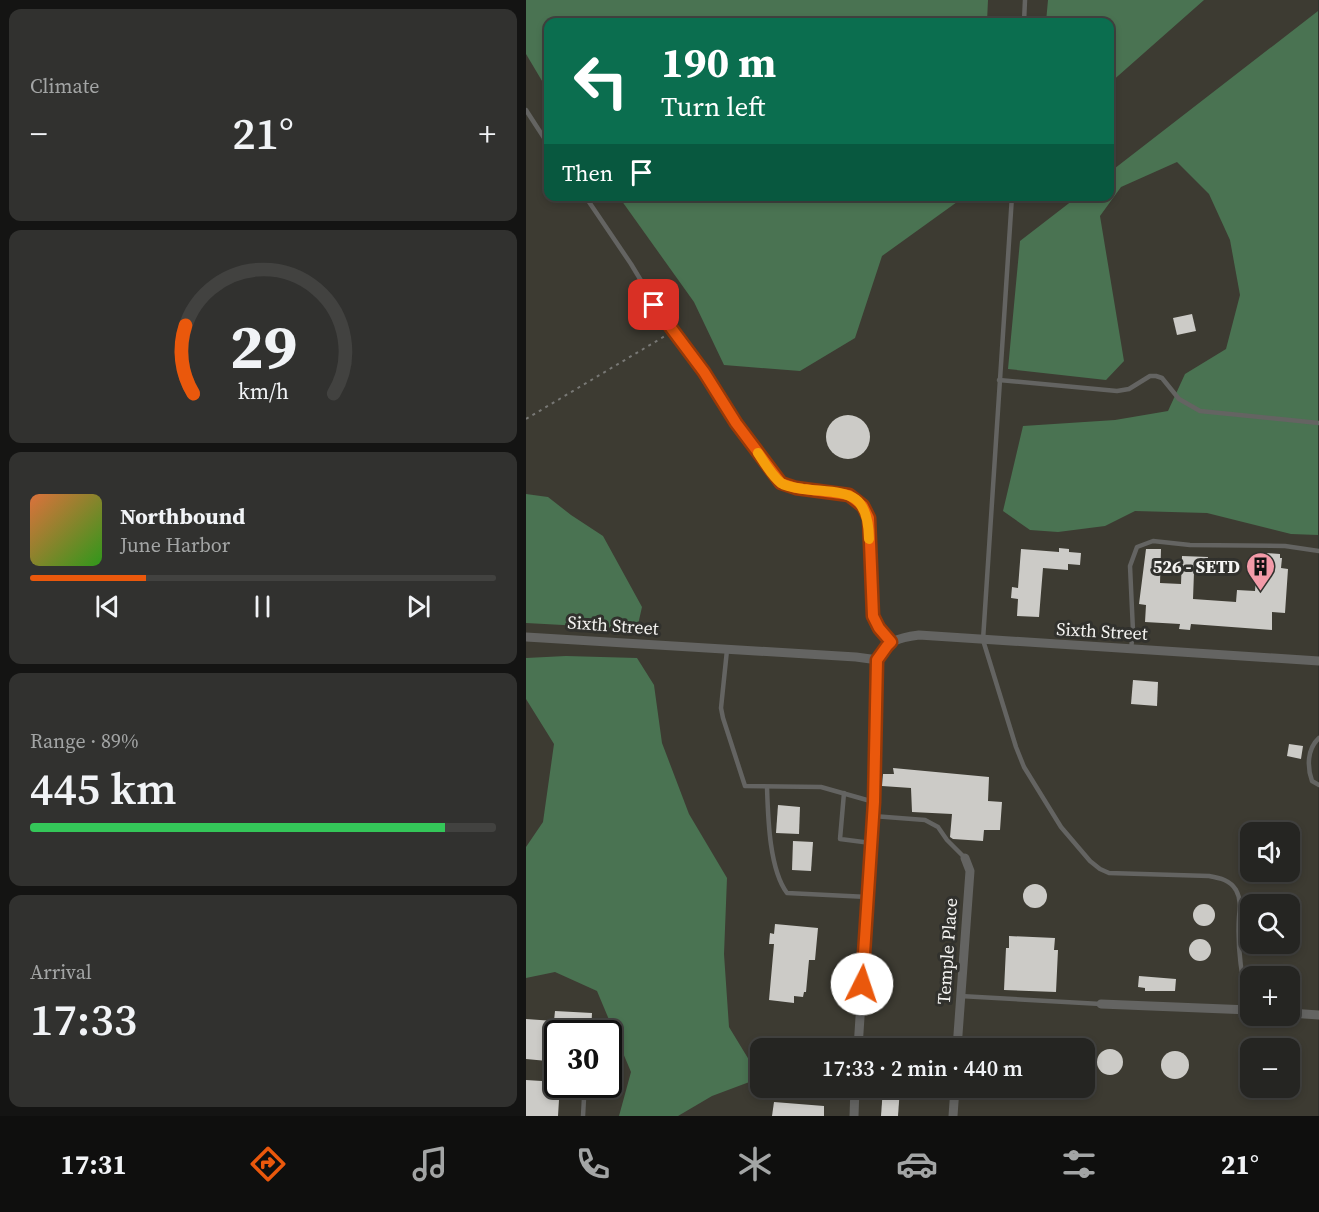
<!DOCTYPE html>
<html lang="en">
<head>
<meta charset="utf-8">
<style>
  :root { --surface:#252522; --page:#31312f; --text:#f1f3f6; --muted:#a3a5a5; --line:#424240; --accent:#ea580c }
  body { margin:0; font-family:"Source Serif 4",serif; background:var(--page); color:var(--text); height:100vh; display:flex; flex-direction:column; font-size:22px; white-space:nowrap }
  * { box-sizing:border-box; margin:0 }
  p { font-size:20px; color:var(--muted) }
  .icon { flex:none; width:33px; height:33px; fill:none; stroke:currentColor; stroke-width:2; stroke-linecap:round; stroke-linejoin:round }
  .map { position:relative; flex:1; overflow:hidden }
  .side { display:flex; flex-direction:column; gap:9px; padding:9px; background:#141413; width:526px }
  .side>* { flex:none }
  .banner { position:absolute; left:18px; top:18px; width:570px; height:183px; border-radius:12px; box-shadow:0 3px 9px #0003,0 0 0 2px var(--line); background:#0b6e4f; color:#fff; overflow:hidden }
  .tools { position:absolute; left:714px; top:822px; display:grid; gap:12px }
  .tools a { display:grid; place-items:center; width:60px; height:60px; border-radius:12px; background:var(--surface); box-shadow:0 3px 9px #0003,0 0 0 2px var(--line); font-size:30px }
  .speed { position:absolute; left:18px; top:1020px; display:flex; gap:12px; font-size:30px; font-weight:700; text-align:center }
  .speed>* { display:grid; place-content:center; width:78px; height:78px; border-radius:50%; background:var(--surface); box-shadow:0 3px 9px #0003,0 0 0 2px var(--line); line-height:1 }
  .speed .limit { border:3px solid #111; border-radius:9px; background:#fff; color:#111 }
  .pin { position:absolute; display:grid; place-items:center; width:51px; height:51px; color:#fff; margin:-26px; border-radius:12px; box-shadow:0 3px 9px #0006 }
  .me { position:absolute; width:66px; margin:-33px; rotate:4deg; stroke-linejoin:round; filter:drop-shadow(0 0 4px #0008) }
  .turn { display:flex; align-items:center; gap:21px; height:126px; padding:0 18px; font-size:27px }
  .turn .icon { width:78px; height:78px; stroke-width:2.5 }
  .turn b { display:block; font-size:42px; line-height:51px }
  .then { display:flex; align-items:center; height:57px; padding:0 18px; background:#0003; gap:12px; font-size:22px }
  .big { font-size:45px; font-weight:600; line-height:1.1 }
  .side .widget { flex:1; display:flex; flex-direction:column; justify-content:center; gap:9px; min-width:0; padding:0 21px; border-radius:12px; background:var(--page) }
  .side .dial { align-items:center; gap:0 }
  .dial svg { height:156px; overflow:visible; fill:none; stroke:var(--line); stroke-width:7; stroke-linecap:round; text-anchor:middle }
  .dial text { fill:var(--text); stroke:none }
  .song { display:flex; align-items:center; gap:18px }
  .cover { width:72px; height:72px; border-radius:9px; background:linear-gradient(135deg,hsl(20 70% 55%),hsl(110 70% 35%)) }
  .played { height:6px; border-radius:3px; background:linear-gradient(90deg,var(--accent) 25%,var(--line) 25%) }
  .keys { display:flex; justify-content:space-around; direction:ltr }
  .heat { display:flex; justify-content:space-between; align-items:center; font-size:33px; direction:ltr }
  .charge { height:9px; border-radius:4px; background:linear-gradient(90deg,#34c759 89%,var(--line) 0) }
  .trip { position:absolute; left:224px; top:1038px; width:345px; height:60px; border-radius:12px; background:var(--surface); box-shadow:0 3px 9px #0003,0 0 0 2px var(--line); font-weight:600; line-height:60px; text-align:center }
  .menu { display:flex; height:96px; justify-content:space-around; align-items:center; background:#0f0f0e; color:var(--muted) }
  .menu .icon { width:42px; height:42px }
  .menu .current { color:var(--accent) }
  .menu b { font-size:27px; color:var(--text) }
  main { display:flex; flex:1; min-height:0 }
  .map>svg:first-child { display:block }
  .built { fill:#3d3b32; fill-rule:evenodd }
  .forest { fill:#4a7352 }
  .building { fill:#cccbc7 }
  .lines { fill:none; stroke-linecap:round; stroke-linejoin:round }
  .path { stroke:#787875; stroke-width:2; stroke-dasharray:3 4.5; stroke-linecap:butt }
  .service { stroke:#646462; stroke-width:4.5 }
  .minor { stroke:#646462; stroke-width:9 }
  .route-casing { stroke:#983908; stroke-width:15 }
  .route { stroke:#ea580c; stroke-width:10 }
  .slow { stroke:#f59e0b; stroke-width:10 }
  .labels { text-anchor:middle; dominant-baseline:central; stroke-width:6; stroke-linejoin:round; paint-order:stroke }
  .poi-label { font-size:18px; font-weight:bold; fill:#f5f4f2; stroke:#31312d; text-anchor:end }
  .street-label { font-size:18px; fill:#f5f4f2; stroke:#31312d }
</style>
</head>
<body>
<main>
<section class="side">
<div class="widget"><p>Climate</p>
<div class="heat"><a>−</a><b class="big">21°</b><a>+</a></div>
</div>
<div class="widget dial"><svg viewBox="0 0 100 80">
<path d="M14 69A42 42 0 1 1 86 69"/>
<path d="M14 69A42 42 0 0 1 10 34" stroke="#ea580c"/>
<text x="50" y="56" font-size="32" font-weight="700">29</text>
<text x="50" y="72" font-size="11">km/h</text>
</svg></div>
<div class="widget">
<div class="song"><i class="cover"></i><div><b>Northbound</b><p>June Harbor</p></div></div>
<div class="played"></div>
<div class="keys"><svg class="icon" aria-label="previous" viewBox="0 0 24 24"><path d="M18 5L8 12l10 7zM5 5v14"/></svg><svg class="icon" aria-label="pause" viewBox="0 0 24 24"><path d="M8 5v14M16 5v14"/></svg><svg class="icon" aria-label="next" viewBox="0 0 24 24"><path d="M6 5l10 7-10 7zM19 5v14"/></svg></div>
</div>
<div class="widget"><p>Range · 89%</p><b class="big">445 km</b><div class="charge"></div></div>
<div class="widget"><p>Arrival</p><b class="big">17:33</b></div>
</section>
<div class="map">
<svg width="793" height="1116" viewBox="0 0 793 1116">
  <rect width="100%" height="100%" fill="#31312d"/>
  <path class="built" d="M0 0H792V1116H0ZM22 22H584V196H22ZM724 832H764V872H724ZM724 904H764V944H724ZM724 976H764V1016H724ZM32 1034H82V1084H32ZM234 1048H558V1088H234ZM724 1048H764V1088H724Z"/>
  <g class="forest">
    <path d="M0 0H462L461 22H22V91L0 54Z"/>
    <path d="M522 0H678L584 83V22H520Z"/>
    <path d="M792 11V535L765 534 681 513 609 511 579 526 532 532 504 530 477 511 497 426 589 420 642 411 659 374 700 349 714 295 704 240 683 194 651 162 595 187 574 216 598 361 580 380 482 369 494 241 551 197 584 196V172Z"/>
    <path d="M93 197H438L356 256 329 338 274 371 198 365 168 302Z"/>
    <path d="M0 494 22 497 45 515 77 536 116 607 111 629 0 623Z"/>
    <path d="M40 656 111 658 128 685 136 743 163 814 201 878 198 954 203 1027 234 1078 186 1096 152 1116H93L105 1072 71 991 29 972 0 978V847L17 822 28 744 0 699V658Z"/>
  </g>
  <g class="building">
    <path d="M666 314 670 331 651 335 647 318Z"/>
    <circle cx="322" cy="437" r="22"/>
    <path d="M533 548 543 549V552L555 553 554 565 542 564V570L517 568 513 617 491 616 492 599 485 598 486 587 492 588 495 549 533 552Z"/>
    <path d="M620 549H635L634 583 655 584 656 556 682 557 681 572H668L667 599 710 602 711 590 729 591 731 565H740L741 553 754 554V558H756L755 568 762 569 759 613 746 612V630L665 624 664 630 653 629 654 624 619 622 620 605 613 604Z"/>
    <path d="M607 680 632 682 631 706 605 704Z"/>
    <path d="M763 744 777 746 775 759 761 756Z"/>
    <path d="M367 768 463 777 462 801 476 802 474 830H458L457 841 427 839 424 837 426 814 386 812 385 788 356 786 357 774H368Z"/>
    <path d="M252 805 274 807 273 834 250 833Z"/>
    <path d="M267 841 287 842 285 871 266 870Z"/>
    <circle cx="509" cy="896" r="12"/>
    <circle cx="678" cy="915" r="11"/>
    <path d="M249 924 292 928 289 960H283L280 992H278L277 997 268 996V1003L243 1000 248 944H243L244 933 248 934Z"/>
    <path d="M483 936 529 938 528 950H532L530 992 478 990 480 948H483Z"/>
    <circle cx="674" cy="950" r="11"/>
    <path d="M613 976 650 979 649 991H619V988L612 987Z"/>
    <path d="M29 1011 66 1013 65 1034H32V1062L0 1059V1019L28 1021Z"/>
    <circle cx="584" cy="1062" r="13"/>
    <circle cx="649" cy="1065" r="14"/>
    <path d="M0 1080 32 1082V1084H34L32 1116H0Z"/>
    <path d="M357 1088H374L372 1116H355Z"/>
    <path d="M248 1102 298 1106V1116H246Z"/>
  </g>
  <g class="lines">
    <path class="path" d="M0 419 139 336"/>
    <g class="service">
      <path d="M498 22 499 0"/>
      <path d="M0 110 22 144"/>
      <path d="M59 196 105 264 146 332 178 372 210 423 255 483 270 488 323 495 337 506 343 518 347 616 353 628 365 643"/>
      <path d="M486 196 457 640 490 747 498 767 535 827 564 861 574 869 583 873 683 876C694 878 704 880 710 890 715 899 714 908 713 917 711 951 716 977 723 1009"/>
      <path d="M473 380 591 391 603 389 624 376H630L636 378 653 399 674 411 793 423"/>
      <path d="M605 649 607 631 604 566 611 547 627 541 664 545 759 546 793 551"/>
      <path d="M201 650 195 708 197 718 219 786 295 787 348 802"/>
      <path d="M793 738C781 749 781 767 786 781L793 785"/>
      <path d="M241 787C242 816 243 869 261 893L342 897"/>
      <path d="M318 793 314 839 345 843"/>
      <path d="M347 816 399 820 412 827 421 840 439 858"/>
      <path d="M434 996 575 1004"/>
      <path d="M71 1034 72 1022"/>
      <path d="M57 1116 58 1098 69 1088V1084"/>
    </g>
    <g class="minor">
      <path d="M0 637 330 657 352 660"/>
      <path d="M575 1004 724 1010"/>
      <path d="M764 1013 793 1015"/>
      <path d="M332 1048 348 802 352 660C364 640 370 638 393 635L793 661"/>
      <path d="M431 1048 444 871 439 858"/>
      <path d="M328 1116 329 1088"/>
      <path d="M427 1116 429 1088"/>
    </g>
  </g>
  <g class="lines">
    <defs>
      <path id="route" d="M128 305 178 372 210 423 255 483 270 488 323 495 337 506 343 518 347 616 353 628 365 642 361 646 351 660 348 802 336 984"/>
    </defs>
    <use href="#route" class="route-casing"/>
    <use href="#route" class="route"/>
    <path class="slow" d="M232 453C238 462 246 476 255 483 261 487 271 488 277 489 319 494 342 488 343 539"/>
  </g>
  <defs>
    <symbol id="building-pin" viewBox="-11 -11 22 30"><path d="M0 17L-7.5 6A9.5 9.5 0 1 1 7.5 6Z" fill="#f39aa8" stroke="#31312d"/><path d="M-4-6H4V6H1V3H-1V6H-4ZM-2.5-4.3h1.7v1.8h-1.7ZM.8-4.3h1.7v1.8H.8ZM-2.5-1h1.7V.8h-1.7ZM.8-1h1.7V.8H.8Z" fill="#111"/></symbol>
  </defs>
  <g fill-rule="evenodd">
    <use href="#building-pin" x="718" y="550" width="33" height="45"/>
  </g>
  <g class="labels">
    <g class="poi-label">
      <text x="714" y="566">526 - SETD</text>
    </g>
    <g class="street-label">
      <text transform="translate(87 625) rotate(4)">Sixth Street</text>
      <text transform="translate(576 631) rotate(3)">Sixth Street</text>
      <text transform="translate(421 951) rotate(-86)">Temple Place</text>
    </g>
  </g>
</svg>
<div class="tools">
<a><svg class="icon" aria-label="sound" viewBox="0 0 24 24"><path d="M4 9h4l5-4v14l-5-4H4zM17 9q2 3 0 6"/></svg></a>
<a><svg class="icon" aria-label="search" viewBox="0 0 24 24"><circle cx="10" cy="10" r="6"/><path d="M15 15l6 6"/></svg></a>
<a>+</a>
<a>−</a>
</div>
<div class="speed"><div class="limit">30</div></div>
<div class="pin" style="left:128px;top:305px;background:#d93025"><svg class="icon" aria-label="arrive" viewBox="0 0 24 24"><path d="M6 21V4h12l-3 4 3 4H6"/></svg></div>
<svg class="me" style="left:336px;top:984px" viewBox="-20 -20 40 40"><circle r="19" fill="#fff"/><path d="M0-13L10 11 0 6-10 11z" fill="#ea580c"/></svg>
<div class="trip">17:33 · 2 min · 440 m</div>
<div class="banner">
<div class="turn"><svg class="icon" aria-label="left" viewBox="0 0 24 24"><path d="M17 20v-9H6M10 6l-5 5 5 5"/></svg><div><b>190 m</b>Turn left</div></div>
<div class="then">Then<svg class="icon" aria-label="arrive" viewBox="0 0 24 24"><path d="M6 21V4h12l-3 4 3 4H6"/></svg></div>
</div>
</div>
</main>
<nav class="menu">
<b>17:31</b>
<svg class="icon current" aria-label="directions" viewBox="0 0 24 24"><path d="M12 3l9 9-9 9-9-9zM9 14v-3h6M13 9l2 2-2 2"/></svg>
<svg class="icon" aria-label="music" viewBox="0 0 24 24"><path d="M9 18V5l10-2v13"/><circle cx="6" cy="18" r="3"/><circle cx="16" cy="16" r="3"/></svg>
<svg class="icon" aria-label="phone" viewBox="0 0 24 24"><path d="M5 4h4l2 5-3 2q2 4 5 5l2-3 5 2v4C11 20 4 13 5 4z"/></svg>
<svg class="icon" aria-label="climate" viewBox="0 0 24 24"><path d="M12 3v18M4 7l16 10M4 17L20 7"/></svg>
<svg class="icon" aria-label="car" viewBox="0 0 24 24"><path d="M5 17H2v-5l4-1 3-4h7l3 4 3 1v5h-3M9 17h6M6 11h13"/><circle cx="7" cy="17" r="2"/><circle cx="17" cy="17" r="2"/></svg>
<svg class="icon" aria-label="filters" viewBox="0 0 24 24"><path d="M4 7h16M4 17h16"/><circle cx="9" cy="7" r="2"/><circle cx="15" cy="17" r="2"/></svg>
<b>21°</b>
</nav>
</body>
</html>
